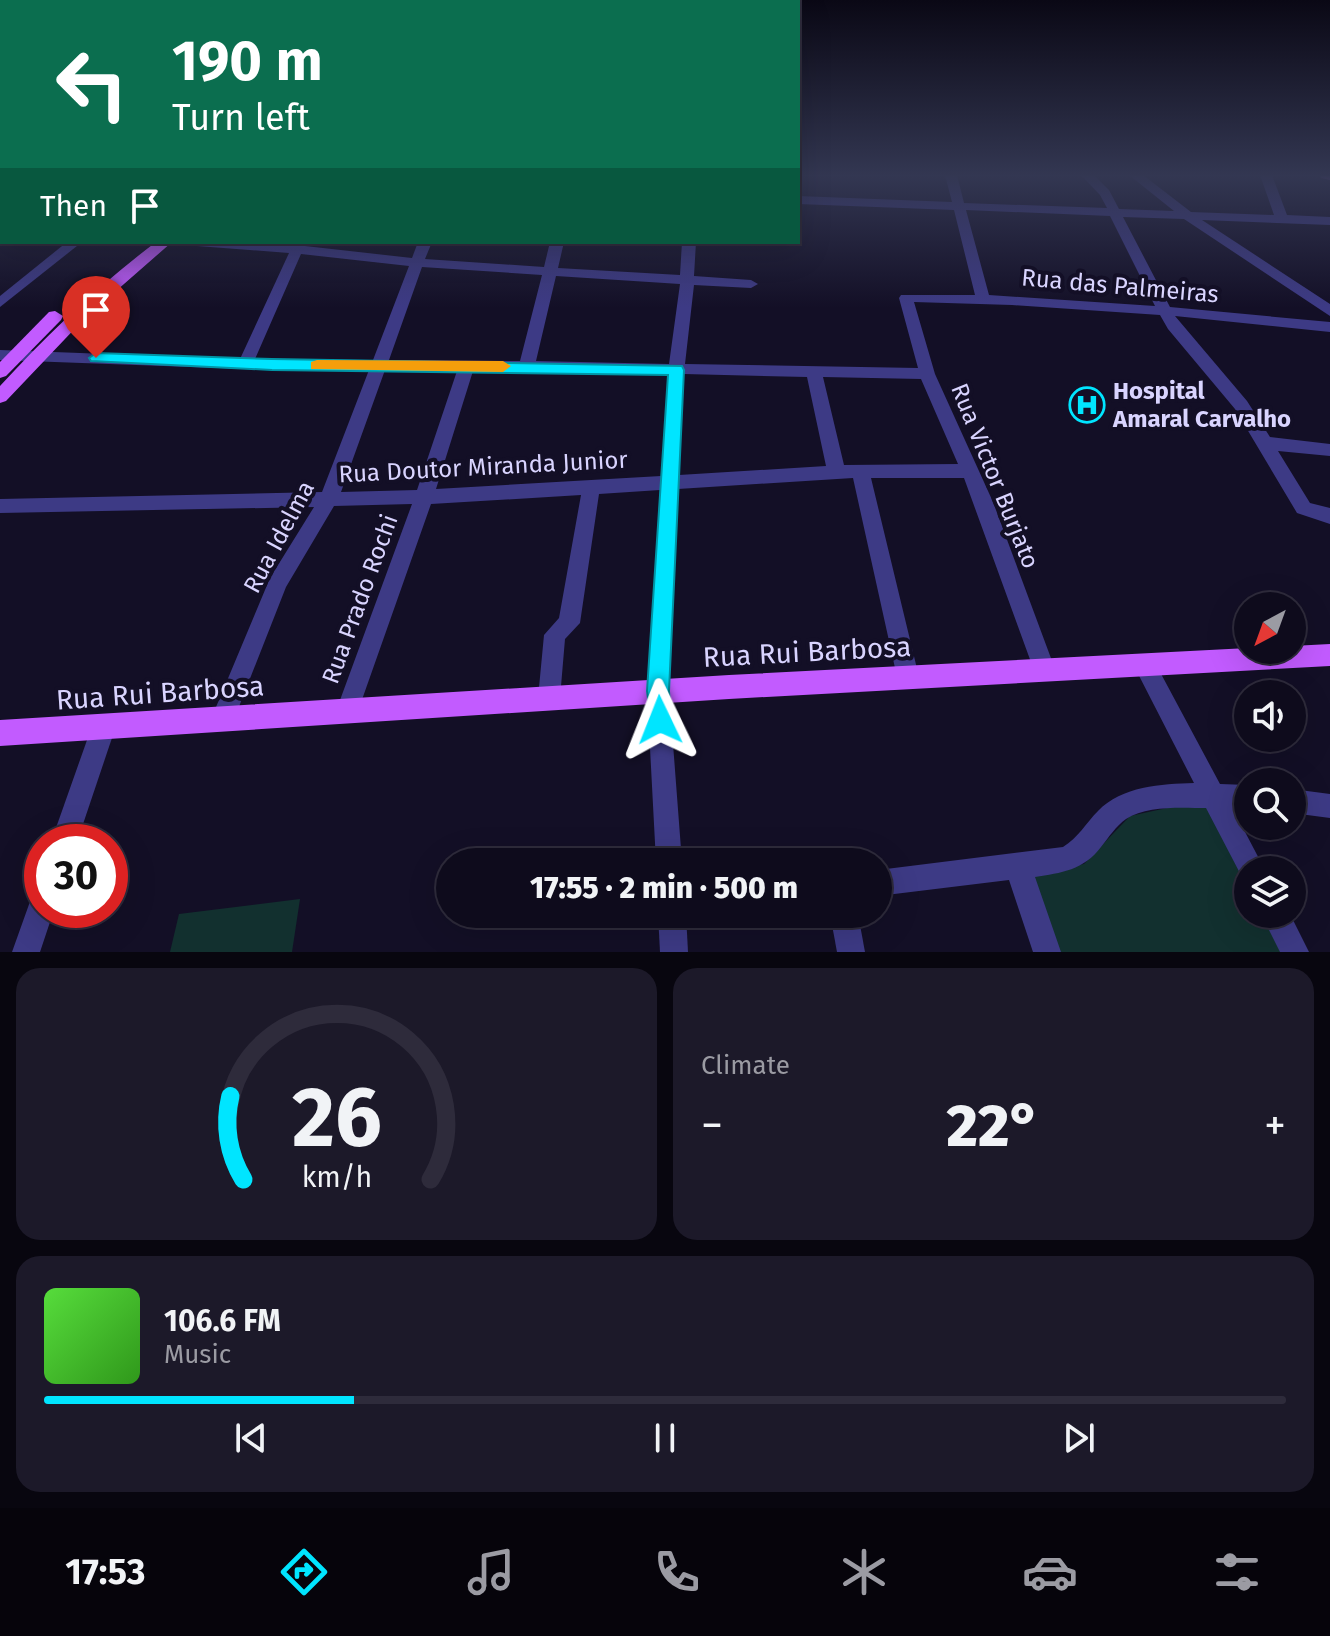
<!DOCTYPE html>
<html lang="en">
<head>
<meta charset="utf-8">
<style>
  :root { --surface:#0e0b1c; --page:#1c1929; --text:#f1f3f6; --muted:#9b9ba3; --line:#2e2b3b; --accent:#00e5ff }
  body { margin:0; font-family:"Fira Sans",sans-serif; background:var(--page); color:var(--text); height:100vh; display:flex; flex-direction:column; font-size:30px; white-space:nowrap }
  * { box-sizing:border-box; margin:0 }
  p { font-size:26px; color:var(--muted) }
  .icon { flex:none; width:44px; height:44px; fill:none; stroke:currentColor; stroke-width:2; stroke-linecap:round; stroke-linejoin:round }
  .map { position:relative; height:952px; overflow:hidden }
  .sheet { display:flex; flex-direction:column; gap:16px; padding:16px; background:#08060f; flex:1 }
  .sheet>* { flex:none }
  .hud { position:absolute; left:0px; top:0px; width:800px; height:244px; box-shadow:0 8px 32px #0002,0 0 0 2px var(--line); background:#0b6e4f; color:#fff; overflow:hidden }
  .needle { width:52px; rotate:221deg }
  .fabs { position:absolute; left:1234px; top:592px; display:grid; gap:16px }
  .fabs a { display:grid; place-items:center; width:72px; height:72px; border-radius:50%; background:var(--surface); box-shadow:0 8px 32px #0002,0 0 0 2px var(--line); font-size:40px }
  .speed { position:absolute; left:24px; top:824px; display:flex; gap:16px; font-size:40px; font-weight:700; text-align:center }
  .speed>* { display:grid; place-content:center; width:104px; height:104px; border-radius:50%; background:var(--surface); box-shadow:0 8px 32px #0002,0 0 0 2px var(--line); line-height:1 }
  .speed .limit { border:12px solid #d22; background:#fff; color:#111 }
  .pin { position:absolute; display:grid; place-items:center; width:68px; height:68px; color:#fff; margin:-82px -34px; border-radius:50% 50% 50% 0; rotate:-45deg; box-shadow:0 0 8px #0007 }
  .pin .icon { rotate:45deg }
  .me { position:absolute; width:88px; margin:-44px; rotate:358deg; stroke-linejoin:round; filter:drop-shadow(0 0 6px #0008) }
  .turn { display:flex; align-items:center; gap:28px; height:168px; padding:0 40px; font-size:36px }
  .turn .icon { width:104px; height:104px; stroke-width:2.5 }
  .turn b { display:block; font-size:56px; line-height:68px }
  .then { display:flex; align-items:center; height:76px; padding:0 40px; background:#0003; gap:16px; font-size:30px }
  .big { font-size:60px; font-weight:800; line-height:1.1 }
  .sheet .card { flex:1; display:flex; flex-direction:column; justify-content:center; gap:12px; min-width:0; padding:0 28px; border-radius:24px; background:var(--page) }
  .sheet .dial { align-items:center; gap:0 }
  .dial svg { height:208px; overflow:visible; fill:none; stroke:var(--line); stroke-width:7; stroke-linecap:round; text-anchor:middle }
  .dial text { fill:var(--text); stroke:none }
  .song { display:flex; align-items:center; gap:24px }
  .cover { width:96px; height:96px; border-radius:12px; background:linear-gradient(135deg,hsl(110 70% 55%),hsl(110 70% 35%)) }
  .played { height:8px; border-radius:4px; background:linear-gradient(90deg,var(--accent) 25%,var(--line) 25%) }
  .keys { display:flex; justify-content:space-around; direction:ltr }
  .heat { display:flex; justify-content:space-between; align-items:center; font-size:44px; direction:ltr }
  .sheet .tiles { flex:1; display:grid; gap:16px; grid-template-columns:1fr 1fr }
  .card:last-child { grid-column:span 2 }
  .trip { position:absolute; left:436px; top:848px; width:456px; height:80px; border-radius:40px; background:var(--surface); box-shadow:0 8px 32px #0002,0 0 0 2px var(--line); font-weight:800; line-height:80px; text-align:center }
  .dock { display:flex; height:128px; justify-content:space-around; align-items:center; background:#06040b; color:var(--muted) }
  .dock .icon { width:56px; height:56px }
  .dock .current { color:var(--accent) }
  .dock b { font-size:36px; color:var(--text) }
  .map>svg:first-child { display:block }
  .green { fill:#12302f }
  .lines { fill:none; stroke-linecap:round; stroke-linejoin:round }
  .minor { fill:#3d3a85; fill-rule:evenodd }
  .major { fill:#c25bff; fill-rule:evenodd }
  .route { fill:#00e5ff; stroke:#0095a6; stroke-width:2 }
  .slow { fill:#f59e0b }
  .labels { text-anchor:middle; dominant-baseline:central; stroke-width:8; stroke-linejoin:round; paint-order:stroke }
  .street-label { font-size:24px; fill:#d9d4ff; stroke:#130f26 }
  .poi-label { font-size:24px; font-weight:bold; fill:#d9d4ff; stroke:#130f26; text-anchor:start }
  .near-street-label { font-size:28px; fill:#d9d4ff; stroke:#130f26 }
</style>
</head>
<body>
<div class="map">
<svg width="1330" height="952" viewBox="0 0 1330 952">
  <rect width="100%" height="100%" fill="#130f26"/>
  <g class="green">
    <path d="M1206 805 1248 883V914H1264L1285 952H1057L1029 873 1084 864 1130 816 1176 806Z"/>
    <path d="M300 899 292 952H170L179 914Z"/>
  </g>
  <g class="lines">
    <g class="minor">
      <path d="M945 175H957L964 203 1107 208 1100 195 1081 175H1094L1109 190 1119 209 1174 211 1129 175H1143L1191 212 1274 215 1260 175H1272L1287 215 1330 217V225L1202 220 1330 304V316L1184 219 1123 217 1170 307 1330 322V332L1175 316 1247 401 1270 437 1330 444V456L1278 451 1310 503 1330 508V524L1297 513 1235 409 1168 329 1160 315 1012 305 914 302 935 374 993 502 1055 669 1052 676 1044 679 1036 676 964 478H871L919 677 916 684 908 687 900 684 897 677 853 478 678 489 669 691 682 862H656L647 691 660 490 599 494 580 623 565 639 560 698 557 706 549 709 541 706 538 698 544 635 559 618 581 495 431 504 358 711 355 719 347 722 339 719 336 711 412 504 334 506 286 587 231 727 223 730 215 727 211 719 270 578 314 507 0 513V499L322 492 369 370 245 369 0 360V350L240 359 289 253 197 246 190 242 292 245 293 242H307L305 246 412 258 418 242H432L425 259 544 267 550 242H564L558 268 680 275 682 242H696L694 276 751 280 758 284 751 288 694 285 685 364 918 368 899 298 901 295H975L954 210 798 204V196L952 202ZM966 210 1110 216 1155 306 989 295ZM301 254 409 266 373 360 255 359ZM422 267 542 275 520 361 389 360ZM556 276 680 284 669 364 536 361ZM385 370 457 371 417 490 341 492ZM473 371 668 374 661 476 436 489ZM684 374 807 377 826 466 679 475ZM823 377 921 379 958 464 844 465Z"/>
      <path d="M2 205V213L0 214V206Z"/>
      <rect x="0" y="224" width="2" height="8"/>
      <path d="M67 242H82L0 307V296Z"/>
      <path d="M1144 654 1152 657 1220 784 1248 785V809H1233L1265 870H1248V881L1243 879 1206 808C1182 808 1147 805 1126 819 1116 826 1109 837 1101 847 1084 870 1061 873 1035 877L1061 952H1033L1009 880 878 896V870L1063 847C1078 838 1086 823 1098 811 1122 786 1161 784 1194 783L1133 664 1136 657Z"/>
      <path d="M104 715 112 718 116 726 77 842H51L92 726 96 718Z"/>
      <path d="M1292 789 1330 794V818L1292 813Z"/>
      <path d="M42 893V910H54L40 952H12L32 896Z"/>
      <path d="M658 914H686L688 952H660Z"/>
      <path d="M830 914H858L865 952H837Z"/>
      <path d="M1261 914H1290L1309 952H1280Z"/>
    </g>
    <g class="major">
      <path d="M1320 175H1330V180L1321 178Z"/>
      <path d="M156 242H172L84 319 6 401 0 403V386C48 334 99 285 156 242Z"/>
      <path d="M55 311 63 316 61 320 6 376 0 378V362L49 312Z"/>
      <path d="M1330 644V666L729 699 0 746V720L729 675 1248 648 1292 650V646Z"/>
    </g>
  </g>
  <linearGradient id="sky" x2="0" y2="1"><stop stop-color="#0a0815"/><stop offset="0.57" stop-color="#333752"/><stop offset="1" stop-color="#333752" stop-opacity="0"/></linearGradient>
  <rect width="1330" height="308" fill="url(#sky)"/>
  <path class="route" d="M96 353 272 359 682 366 684 370 669 691 671 720 668 728 660 731 652 728 647 691 668 375 272 370 91 361 89 358Z"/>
  <path class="slow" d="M317 360 503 361 511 366 503 372 311 369V362Z"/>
  <defs>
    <symbol id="hospital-ring" viewBox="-11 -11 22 22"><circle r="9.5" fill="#130f26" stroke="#00e5ff" stroke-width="1.5"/><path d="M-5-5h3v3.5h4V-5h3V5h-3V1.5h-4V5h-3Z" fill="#00e5ff"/></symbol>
  </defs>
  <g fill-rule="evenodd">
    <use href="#hospital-ring" x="1067" y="385" width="40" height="40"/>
  </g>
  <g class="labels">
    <g class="street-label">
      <text transform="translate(1120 286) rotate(5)">Rua das Palmeiras</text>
      <text transform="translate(483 467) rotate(-3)">Rua Doutor Miranda Junior</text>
      <text transform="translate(995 476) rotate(68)">Rua Victor Burjato</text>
      <text transform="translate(279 537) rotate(-62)">Rua Idelma</text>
      <text transform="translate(360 599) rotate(-70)">Rua Prado Rochi</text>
    </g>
    <g class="poi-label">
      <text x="1113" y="391">Hospital<tspan x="1113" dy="28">Amaral Carvalho</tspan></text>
    </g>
    <g class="near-street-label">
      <text transform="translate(807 652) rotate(-3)">Rua Rui Barbosa</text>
      <text transform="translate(160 693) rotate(-4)">Rua Rui Barbosa</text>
    </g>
  </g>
</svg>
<div class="fabs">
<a><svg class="needle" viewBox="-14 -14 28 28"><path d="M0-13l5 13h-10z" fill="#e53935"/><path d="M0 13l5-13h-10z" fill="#9b9ba3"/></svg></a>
<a><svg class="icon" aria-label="sound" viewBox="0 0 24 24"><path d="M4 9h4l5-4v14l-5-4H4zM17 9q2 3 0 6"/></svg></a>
<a><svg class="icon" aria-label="search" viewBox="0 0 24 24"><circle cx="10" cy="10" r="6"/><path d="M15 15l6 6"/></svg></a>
<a><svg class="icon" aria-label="layers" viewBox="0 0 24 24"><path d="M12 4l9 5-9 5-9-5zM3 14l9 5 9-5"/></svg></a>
</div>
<div class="speed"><div class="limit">30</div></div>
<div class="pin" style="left:96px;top:358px;background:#d93025"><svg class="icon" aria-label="arrive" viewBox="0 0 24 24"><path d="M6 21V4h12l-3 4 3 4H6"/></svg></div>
<svg class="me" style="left:660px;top:720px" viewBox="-20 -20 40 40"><path d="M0-17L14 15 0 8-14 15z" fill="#00e5ff" stroke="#fff" stroke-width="4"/></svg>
<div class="trip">17:55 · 2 min · 500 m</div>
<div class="hud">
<div class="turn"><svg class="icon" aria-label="left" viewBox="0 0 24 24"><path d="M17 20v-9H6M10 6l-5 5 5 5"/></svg><div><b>190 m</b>Turn left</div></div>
<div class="then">Then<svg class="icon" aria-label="arrive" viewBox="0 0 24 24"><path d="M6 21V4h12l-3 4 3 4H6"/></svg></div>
</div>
</div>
<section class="sheet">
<div class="tiles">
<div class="card dial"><svg viewBox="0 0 100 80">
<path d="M14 69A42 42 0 1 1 86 69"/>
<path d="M14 69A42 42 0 0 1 9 37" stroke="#00e5ff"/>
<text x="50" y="56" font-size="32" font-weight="700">26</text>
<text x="50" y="72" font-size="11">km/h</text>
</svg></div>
<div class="card"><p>Climate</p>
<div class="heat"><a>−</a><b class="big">22°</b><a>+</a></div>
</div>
<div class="card">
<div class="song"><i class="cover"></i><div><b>106.6 FM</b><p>Music</p></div></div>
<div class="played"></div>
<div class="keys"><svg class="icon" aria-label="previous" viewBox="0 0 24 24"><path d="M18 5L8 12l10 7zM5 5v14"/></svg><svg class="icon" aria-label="pause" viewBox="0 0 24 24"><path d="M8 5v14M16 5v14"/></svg><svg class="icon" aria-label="next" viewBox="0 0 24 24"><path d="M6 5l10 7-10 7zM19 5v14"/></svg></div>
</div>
</div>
</section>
<nav class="dock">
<b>17:53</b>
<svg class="icon current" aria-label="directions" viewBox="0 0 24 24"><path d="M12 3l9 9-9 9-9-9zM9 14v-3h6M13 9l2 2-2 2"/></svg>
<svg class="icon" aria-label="music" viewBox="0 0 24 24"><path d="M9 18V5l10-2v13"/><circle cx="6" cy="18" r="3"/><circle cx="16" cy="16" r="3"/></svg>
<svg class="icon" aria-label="phone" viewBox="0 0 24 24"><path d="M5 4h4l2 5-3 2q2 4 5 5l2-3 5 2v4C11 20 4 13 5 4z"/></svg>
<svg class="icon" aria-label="climate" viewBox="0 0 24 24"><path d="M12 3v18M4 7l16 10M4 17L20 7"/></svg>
<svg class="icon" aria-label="car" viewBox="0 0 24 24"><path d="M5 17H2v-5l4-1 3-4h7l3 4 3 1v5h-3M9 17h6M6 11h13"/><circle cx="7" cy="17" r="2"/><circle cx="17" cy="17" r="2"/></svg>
<svg class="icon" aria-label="filters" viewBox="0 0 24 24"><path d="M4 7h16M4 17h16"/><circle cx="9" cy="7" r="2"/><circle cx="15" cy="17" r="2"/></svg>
</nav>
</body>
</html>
